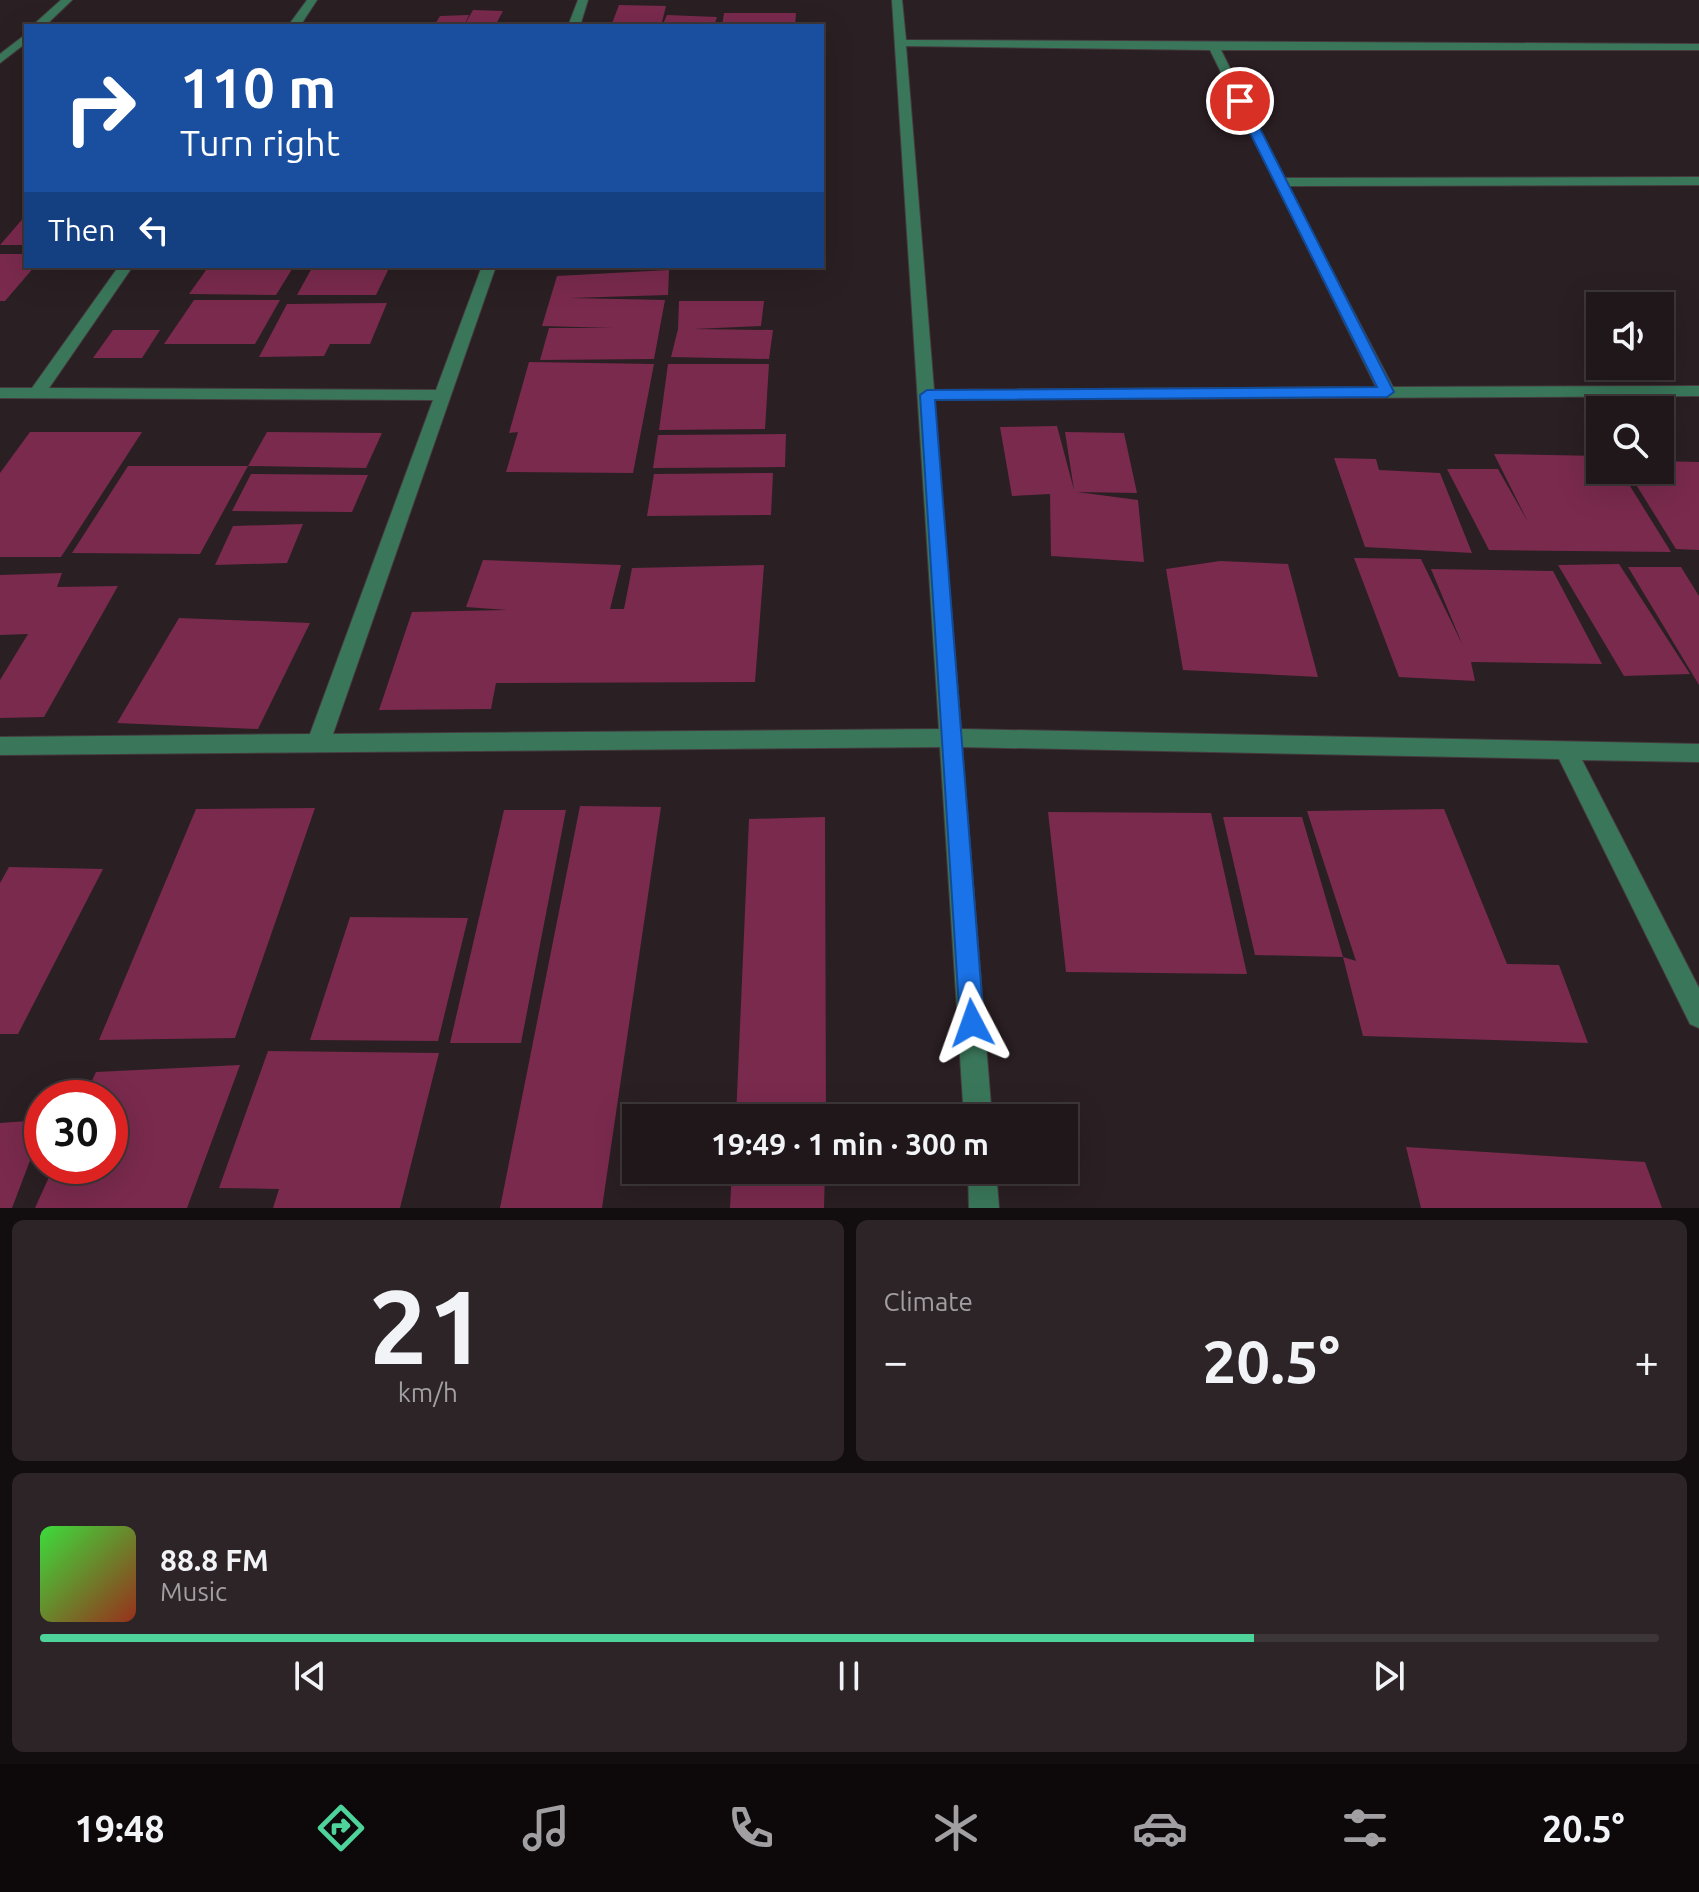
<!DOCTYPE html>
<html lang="en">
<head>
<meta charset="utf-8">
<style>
  :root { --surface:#20171a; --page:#2d2427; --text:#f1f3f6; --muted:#a29fa2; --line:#3d3639; --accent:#4ed39a }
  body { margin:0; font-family:Ubuntu,sans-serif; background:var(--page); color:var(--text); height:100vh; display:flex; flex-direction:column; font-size:30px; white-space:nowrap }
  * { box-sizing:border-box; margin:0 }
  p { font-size:26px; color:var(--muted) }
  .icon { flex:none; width:44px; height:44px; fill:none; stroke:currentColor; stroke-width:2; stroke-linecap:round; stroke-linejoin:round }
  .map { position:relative; height:1208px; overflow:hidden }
  .sheet { display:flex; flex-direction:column; gap:12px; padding:12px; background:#120d0e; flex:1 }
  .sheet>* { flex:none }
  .guide { position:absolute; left:24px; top:24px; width:800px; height:244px; border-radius:0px; box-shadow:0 8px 32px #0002,0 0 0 2px var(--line); background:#1a4fa0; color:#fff; overflow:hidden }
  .buttons { position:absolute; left:1586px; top:292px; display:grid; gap:16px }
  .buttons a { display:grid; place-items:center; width:88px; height:88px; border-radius:0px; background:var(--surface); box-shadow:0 8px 32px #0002,0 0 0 2px var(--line); font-size:40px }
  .speed { position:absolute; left:24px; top:1080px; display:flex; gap:16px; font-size:40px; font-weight:700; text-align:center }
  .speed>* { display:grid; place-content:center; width:104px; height:104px; border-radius:50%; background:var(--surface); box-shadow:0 8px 32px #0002,0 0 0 2px var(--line); line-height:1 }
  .speed .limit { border:12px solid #d22; background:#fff; color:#111 }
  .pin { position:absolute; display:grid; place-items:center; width:68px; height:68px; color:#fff; margin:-34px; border:4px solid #fff; border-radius:50%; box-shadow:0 2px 8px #0007 }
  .me { position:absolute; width:88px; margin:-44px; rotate:356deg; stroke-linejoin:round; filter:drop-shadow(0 0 6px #0008) }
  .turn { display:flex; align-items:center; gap:28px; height:168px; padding:0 24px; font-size:36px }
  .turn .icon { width:104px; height:104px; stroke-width:2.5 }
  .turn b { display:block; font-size:56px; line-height:68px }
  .then { display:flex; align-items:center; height:76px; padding:0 24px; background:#0003; gap:16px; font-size:30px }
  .big { font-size:60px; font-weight:700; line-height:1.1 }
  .sheet .card { flex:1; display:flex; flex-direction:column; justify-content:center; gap:12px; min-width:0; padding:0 28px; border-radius:12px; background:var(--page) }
  .sheet .dial { align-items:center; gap:0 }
  .dial b { font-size:104px; line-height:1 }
  .song { display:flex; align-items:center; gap:24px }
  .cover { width:96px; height:96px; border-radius:12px; background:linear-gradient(135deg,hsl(120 70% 55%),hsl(10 70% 35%)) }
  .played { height:8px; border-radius:4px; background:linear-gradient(90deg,var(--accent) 75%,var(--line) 75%) }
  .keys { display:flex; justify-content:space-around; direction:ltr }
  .heat { display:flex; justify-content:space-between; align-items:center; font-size:44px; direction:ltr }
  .sheet .tiles { flex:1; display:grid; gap:12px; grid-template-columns:1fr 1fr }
  .card:last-child { grid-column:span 2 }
  .trip { position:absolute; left:622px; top:1104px; width:456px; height:80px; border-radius:0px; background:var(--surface); box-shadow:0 8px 32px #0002,0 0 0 2px var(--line); font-weight:700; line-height:80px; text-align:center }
  .menu { display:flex; height:128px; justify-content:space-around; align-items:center; background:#0d090a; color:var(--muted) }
  .menu .icon { width:56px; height:56px }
  .menu .current { color:var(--accent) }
  .menu b { font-size:36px; color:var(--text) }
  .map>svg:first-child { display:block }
  .building { fill:#7a2a4d }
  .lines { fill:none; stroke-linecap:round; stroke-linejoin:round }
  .street-casing { stroke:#463b3f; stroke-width:2 }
  .street { fill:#3a775a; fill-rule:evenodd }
  .route { fill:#1a73e8; stroke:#114b97; stroke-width:2 }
</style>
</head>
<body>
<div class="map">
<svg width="1699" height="1208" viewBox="0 0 1699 1208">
  <rect width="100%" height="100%" fill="#2a1f23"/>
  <g class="building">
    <path d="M619 5 666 6 661 26H611Z"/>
    <path d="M473 10 503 11 495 26H464Z"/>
    <path d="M724 13H796L795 26H722Z"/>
    <path d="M469 15 464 26H434L440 16Z"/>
    <path d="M667 15 717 17 714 26H662Z"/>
    <path d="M26 215V245H0Z"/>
    <path d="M0 254H26V266H35L5 301H0Z"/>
    <path d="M209 266H294L276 295 189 294Z"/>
    <path d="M313 266H390L376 295H297Z"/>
    <path d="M669 270 668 295 570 298 665 300 654 359 540 360 549 328H613L542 326 557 276Z"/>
    <path d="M194 300H280L255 344H164Z"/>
    <path d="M679 301H764L761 326 694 329 773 330 769 359 671 357 678 329Z"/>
    <path d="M387 303 370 344H330L324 356 259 357 287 304Z"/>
    <path d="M113 330H160L142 358H93Z"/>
    <path d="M529 362 654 364 633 473 506 472 518 432 509 433Z"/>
    <path d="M668 364H769L765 429 659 430Z"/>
    <path d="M1057 426 1074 490 1065 432 1124 433 1137 493 1077 492 1138 500 1144 562 1051 556 1050 494 1012 496 1000 427Z"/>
    <path d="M30 432H142L61 557H0V473Z"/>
    <path d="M267 432 382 433 366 468 248 466Z"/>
    <path d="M786 434 785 467 653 468 658 435Z"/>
    <path d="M1494 454 1600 456V470H1620L1671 552 1489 550 1447 469H1498L1528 522Z"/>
    <path d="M1334 458 1376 459 1379 470 1440 473 1472 553 1365 547Z"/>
    <path d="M1660 461 1699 462V550L1676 549 1627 470H1660Z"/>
    <path d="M128 466H248L200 554 72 553Z"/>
    <path d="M773 473 771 515 647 516 654 474Z"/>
    <path d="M251 474 368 475 352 512 232 511Z"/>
    <path d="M303 524 287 563 215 565 233 526Z"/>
    <path d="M1354 558 1421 559 1463 646 1431 569 1553 571 1602 664 1471 662 1475 681 1399 677Z"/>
    <path d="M483 560 621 565 610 609H624L632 568 764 565 755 682 496 683 491 709 379 710 412 612 507 610 466 607Z"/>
    <path d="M1220 561 1288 564 1318 677 1183 670 1166 569Z"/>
    <path d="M1619 564 1690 674 1624 676 1558 565Z"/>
    <path d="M1628 567H1681L1699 596V685Z"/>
    <path d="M62 573 57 587 118 586 44 717 0 718V680L28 634 0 635V575Z"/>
    <path d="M179 618 310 623 258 729 117 723Z"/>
    <path d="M580 806 661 807 602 1208H500Z"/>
    <path d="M315 808 235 1038 99 1040 196 809Z"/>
    <path d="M1444 809 1507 964 1559 965 1588 1043 1363 1036 1343 957 1356 961 1307 811Z"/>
    <path d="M504 810H566L521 1043H450Z"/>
    <path d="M1048 812 1211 813 1247 974 1066 972Z"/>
    <path d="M825 817 826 1118H736L749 819Z"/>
    <path d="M1223 817H1302L1343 957 1255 955Z"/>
    <path d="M9 867 103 869 18 1034H0V883Z"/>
    <path d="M350 917 468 918 438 1041 310 1040Z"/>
    <path d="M268 1051 439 1053 400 1208H273L279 1189 219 1188Z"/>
    <path d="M240 1065 187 1208H35L54 1166H110V1098H84L96 1072Z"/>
    <path d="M42 1120V1129L12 1208H0V1123Z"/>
    <path d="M1406 1147 1645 1162 1662 1208H1421Z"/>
    <path d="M732 1170H825L824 1208H730Z"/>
  </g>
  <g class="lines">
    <defs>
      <g id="street">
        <path d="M61 0H72L45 26H32Z"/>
        <path d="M307 0H317L300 26H288Z"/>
        <path d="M578 0H588L580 26H568Z"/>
        <path d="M892 0H902L906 40 1699 44V50H1221L1284 178 1699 177V185L1288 186 1393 387 1699 386V396L934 400 961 729 1699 744V762L1582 760 1699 988V1028L1690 1024 1559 759 962 747 992 1118H964L940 747 0 755V737L310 734 433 400 0 398V388H32L119 266H133L49 388 436 390 482 266H496L333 734 939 729ZM906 46 1210 50 1376 387 934 390Z"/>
        <path d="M26 34V43L0 63V54Z"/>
        <path d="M968 1170H996L999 1208H969Z"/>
      </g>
    </defs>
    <use href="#street" class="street-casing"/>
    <use href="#street" class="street"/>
  </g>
  <path class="route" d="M1240 98 1246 101 1394 392 1387 397 935 400 984 1023 980 1031 972 1035 963 1031 960 1023 920 395 927 390 1377 387 1234 101Z"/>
</svg>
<div class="buttons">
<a><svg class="icon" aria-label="sound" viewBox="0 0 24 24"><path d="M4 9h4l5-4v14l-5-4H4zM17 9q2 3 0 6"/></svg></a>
<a><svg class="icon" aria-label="search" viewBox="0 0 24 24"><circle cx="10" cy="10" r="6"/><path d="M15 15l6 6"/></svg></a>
</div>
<div class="speed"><div class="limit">30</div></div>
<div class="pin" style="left:1240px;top:101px;background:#d93025"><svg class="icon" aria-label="arrive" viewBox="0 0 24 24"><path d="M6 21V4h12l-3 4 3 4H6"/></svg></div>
<svg class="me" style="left:972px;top:1023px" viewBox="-20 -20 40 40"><path d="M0-17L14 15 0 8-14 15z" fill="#1a73e8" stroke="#fff" stroke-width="4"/></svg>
<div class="trip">19:49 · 1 min · 300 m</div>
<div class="guide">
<div class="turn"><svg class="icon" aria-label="right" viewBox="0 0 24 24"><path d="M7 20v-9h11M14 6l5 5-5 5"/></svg><div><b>110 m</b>Turn right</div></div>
<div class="then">Then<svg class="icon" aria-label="left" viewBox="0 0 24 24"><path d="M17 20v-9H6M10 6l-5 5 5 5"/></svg></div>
</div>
</div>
<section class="sheet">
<div class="tiles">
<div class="card dial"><b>21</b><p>km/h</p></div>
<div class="card"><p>Climate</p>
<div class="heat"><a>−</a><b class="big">20.5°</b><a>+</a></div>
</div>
<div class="card">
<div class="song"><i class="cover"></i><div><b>88.8 FM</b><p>Music</p></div></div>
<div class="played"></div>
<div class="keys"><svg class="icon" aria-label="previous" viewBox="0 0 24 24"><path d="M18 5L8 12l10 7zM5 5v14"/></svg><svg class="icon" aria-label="pause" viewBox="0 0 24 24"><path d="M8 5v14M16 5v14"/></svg><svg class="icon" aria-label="next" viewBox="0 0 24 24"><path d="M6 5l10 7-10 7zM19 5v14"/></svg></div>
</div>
</div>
</section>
<nav class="menu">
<b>19:48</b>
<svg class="icon current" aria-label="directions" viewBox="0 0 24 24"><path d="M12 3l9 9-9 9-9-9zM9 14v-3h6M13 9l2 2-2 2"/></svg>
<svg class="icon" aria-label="music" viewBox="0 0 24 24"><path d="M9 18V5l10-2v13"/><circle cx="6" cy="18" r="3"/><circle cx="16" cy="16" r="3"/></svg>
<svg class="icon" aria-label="phone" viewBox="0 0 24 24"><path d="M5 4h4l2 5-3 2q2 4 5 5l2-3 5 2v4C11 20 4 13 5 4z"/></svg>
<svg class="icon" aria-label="climate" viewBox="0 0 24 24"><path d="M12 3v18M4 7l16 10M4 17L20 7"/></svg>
<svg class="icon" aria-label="car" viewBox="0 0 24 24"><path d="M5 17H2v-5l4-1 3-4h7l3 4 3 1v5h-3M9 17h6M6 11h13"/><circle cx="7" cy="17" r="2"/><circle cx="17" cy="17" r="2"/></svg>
<svg class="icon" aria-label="filters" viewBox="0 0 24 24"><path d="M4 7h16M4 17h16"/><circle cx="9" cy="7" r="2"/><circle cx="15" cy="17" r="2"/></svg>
<b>20.5°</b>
</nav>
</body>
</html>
